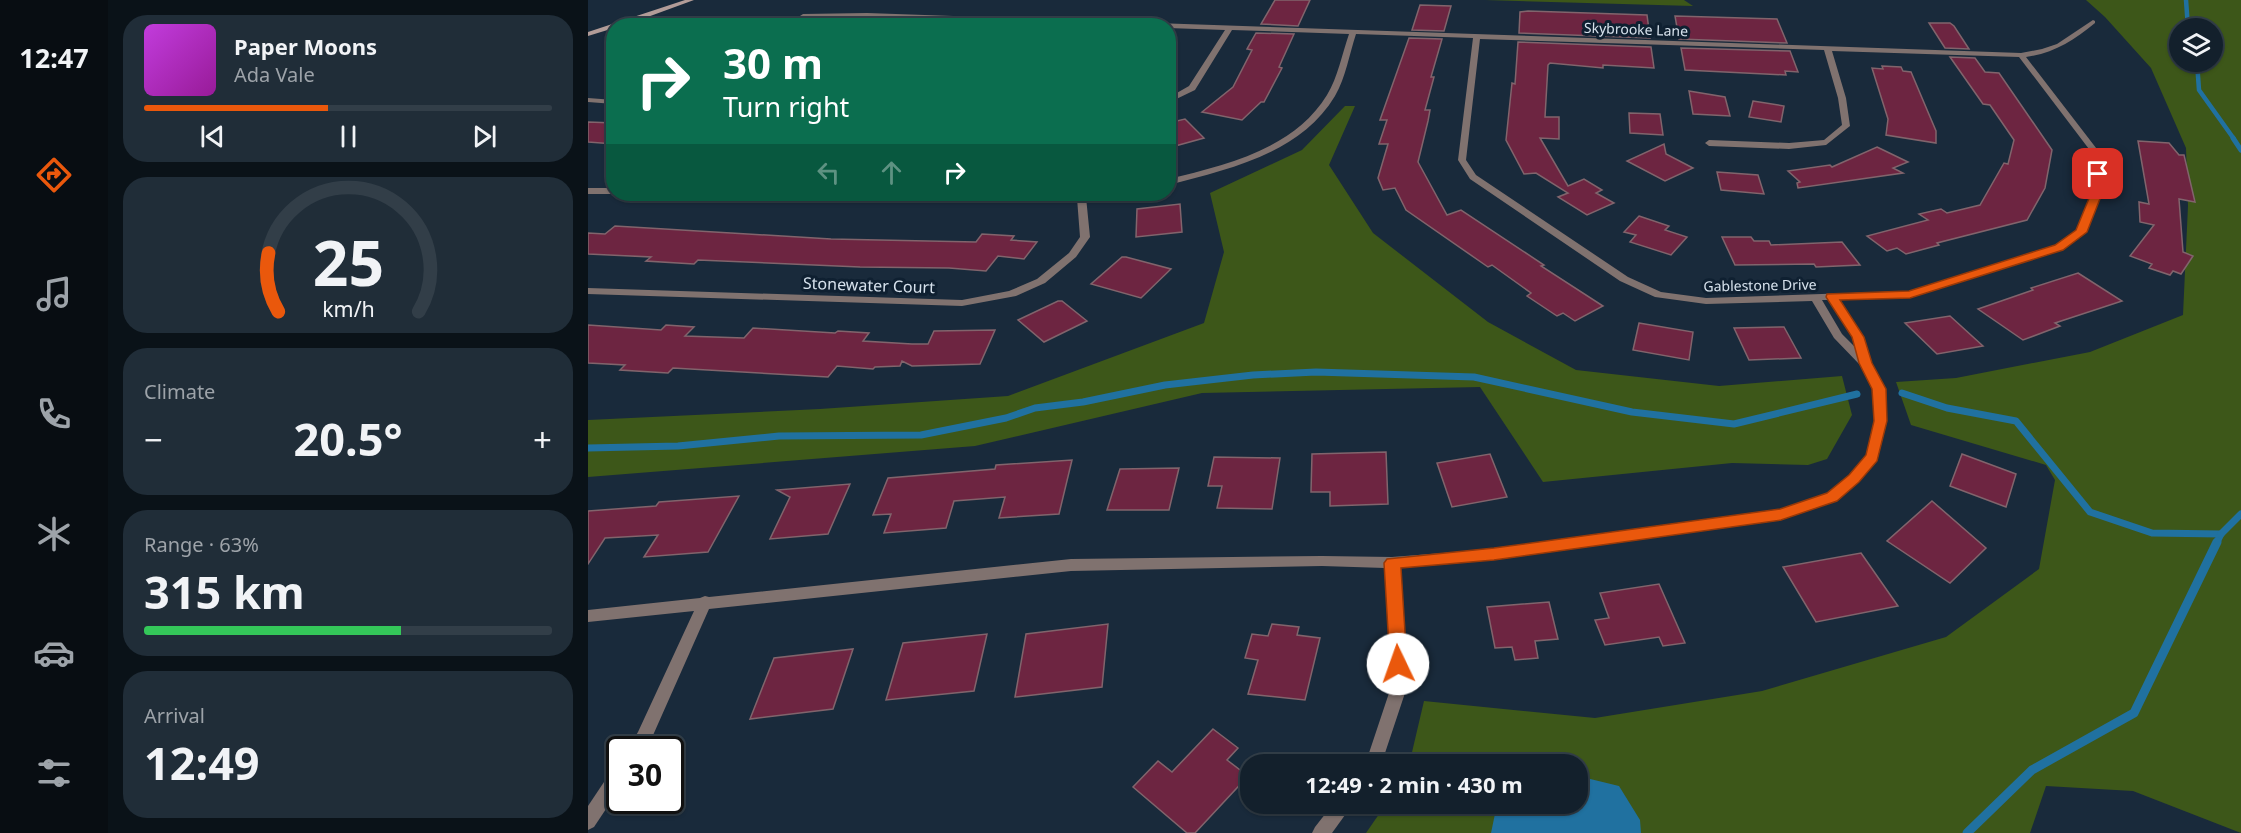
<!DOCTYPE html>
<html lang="en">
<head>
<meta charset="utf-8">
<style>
  :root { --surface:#13202c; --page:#202d38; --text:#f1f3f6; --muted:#9da3a9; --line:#323e48; --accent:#ea580c }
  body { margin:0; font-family:"Noto Sans",sans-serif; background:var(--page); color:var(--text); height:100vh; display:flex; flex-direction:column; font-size:22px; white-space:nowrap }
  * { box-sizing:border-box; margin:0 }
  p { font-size:20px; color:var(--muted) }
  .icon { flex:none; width:33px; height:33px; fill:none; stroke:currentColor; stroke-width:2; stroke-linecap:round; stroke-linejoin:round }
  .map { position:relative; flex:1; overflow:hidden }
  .panel { display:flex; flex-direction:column; gap:15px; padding:15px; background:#0a1218; width:480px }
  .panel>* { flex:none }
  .hud { position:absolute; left:18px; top:18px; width:570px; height:183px; border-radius:24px; box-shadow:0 2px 4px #0004,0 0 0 2px var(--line); background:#0b6e4f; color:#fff; overflow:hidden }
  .controls { position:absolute; left:1581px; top:18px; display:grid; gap:12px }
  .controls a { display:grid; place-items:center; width:54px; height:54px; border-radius:50%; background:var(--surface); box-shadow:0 2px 4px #0004,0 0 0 2px var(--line); font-size:30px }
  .speed { position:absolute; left:18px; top:736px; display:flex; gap:12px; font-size:30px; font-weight:700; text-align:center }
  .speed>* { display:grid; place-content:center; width:78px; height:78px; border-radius:50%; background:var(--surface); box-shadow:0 2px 4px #0004,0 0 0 2px var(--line); line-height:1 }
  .speed .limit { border:3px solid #111; border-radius:9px; background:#fff; color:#111 }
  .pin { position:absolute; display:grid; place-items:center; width:51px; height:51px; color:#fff; margin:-26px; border-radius:12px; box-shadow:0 3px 9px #0006 }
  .me { position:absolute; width:66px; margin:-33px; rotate:357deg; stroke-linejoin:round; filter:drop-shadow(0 0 4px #0008) }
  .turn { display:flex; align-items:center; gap:21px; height:126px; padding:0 18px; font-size:27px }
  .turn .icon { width:78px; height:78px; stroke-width:2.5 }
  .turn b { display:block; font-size:42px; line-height:51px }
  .lanes { display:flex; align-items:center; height:57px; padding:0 18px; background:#0003; justify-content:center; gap:30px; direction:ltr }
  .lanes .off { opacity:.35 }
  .big { font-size:45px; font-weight:700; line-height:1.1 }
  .panel .tile { flex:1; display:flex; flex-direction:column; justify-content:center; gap:9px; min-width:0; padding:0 21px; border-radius:24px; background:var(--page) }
  .panel .dial { align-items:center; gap:0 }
  .dial svg { height:156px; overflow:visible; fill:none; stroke:var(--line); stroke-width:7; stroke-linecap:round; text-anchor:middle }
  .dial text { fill:var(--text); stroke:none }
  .song { display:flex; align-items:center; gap:18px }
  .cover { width:72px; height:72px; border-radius:9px; background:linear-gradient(135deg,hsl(290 70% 55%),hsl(300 70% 35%)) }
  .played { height:6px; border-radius:3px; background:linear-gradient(90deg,var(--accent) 45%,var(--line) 45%) }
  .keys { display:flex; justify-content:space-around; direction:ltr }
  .heat { display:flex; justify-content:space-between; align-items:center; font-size:33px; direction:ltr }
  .charge { height:9px; border-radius:4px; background:linear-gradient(90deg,#34c759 63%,var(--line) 0) }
  .trip { position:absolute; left:652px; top:754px; width:348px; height:60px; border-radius:24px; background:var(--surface); box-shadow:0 2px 4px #0004,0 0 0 2px var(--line); font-weight:700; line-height:60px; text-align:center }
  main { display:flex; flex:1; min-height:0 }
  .menu { display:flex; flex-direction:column; width:108px; justify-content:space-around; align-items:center; background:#080d12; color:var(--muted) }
  .menu .icon { width:42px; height:42px }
  .menu .selected { color:var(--accent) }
  .menu b { font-size:27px; color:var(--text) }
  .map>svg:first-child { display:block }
  .green { fill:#3d5719; fill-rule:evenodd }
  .water { fill:#2071a0 }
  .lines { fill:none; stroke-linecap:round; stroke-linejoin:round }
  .stream-far3 { stroke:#2071a0; stroke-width:4.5 }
  .stream-far2 { stroke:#2071a0; stroke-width:5 }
  .stream-far1 { stroke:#2071a0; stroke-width:7 }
  .stream { stroke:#2071a0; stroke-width:9 }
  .building { fill:#6d2541; stroke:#81646c; stroke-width:1.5 }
  .street { fill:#80726f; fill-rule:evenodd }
  .secondary { fill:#b29c98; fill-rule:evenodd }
  .route { fill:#ea580c; stroke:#983908; stroke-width:1.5 }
  .labels { text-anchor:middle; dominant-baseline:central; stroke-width:6; stroke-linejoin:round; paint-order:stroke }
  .far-street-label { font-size:14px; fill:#d7e2ed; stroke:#0f2031 }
  .street-label { font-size:16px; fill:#d7e2ed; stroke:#0f2031 }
</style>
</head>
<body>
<main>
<nav class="menu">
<b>12:47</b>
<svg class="icon selected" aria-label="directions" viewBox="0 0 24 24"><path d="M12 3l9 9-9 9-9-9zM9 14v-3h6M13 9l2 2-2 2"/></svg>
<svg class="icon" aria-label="music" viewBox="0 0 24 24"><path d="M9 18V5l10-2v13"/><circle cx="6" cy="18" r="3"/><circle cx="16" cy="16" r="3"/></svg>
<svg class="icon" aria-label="phone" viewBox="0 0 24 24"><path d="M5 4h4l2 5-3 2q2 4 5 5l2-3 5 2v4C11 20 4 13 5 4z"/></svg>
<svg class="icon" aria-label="climate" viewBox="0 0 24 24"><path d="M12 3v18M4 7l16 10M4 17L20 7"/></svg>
<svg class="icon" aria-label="car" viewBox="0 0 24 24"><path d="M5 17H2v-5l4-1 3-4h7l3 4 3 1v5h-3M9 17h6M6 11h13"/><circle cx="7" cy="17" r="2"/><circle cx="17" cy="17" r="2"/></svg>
<svg class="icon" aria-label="filters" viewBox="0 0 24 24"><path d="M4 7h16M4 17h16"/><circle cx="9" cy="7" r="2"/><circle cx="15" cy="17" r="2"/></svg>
</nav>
<section class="panel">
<div class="tile">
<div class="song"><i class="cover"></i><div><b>Paper Moons</b><p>Ada Vale</p></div></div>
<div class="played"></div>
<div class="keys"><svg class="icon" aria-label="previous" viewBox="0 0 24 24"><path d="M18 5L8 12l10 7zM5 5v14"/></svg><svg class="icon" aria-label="pause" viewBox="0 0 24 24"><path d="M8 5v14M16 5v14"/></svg><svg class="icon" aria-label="next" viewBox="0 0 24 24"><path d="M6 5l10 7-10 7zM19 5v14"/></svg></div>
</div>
<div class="tile dial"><svg viewBox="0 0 100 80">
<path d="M14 69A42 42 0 1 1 86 69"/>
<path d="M14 69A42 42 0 0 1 9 39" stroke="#ea580c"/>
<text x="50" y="56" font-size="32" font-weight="700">25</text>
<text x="50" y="72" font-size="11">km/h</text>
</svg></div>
<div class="tile"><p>Climate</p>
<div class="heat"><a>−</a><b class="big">20.5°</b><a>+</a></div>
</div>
<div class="tile"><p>Range · 63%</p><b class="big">315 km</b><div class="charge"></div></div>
<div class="tile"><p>Arrival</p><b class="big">12:49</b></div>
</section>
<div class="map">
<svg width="1653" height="833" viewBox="0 0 1653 833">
  <rect width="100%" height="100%" fill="#192a3b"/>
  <g class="green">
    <path d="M897 0H1096L1105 6Z"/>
    <path d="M1498 0H1653V833L1545 791 1458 786 1442 833H778L798 804H990V765H821L836 701 1007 718 1174 691 1358 637 1451 569 1467 480 1458 465 1323 425 1308 382 1368 378 1502 352 1595 315 1600 206 1598 148 1563 68 1517 17ZM1592 28H1624V62H1592Z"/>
    <path d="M757 106H767L741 165 785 233 900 322 988 370 1131 386 1254 376 1264 415 1239 459 1220 465 1144 463 955 482 892 387 614 393 387 446 0 477V420L232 409 420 396 616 323 636 252 622 193 714 150Z"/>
  </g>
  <path class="water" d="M990 776 1031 786 1052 820 1053 833H903L908 809 912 804H990Z"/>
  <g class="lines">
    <g class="stream-far3">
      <path d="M1598 0 1600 28"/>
      <path d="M1609 62 1611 90 1646 139"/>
    </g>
    <path class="stream-far2" d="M1645 138 1653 150"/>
    <g class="stream-far1">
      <path d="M1314 393 1359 408 1428 421 1502 512 1564 533 1633 534"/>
      <path d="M0 448 90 446 191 436 333 435 418 418 447 408 495 402 577 385 665 375 728 372 886 377 1044 412 1146 424 1269 394"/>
      <path d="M1628 544 1633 534 1653 514"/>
    </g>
    <path class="stream" d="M1379 833 1444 770 1546 713 1629 542"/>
  </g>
  <g class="building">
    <path d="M687 0H722L710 26 673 24Z"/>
    <path d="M832 5 863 6 856 31 824 30Z"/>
    <path d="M940 11 1059 15 1062 38 931 33 932 12Z"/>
    <path d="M1087 16 1189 19 1199 43 1091 39Z"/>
    <path d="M1341 23H1362L1366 26 1381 49 1357 48Z"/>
    <path d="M668 33 706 34 691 67 694 68 676 102H673L654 120 614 112 645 87 664 50 659 49Z"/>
    <path d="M821 38 854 39 843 77H846L837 110H842L840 121 830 162 859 215 873 210 956 265 953 266 1015 306 987 321 975 313 969 316 939 296 943 293 904 265 900 267 818 210 807 188 795 190 790 178 800 144H791L799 120H792Z"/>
    <path d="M930 42 1063 47 1066 68 1015 65V68L962 63 960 65 957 117H971V139L952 138 980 186 996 179 1014 190 1008 193 1026 203 999 215 970 197 980 193 948 173 936 174 918 140 924 83 927 84Z"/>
    <path d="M1093 48 1202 51 1210 72 1197 71 1198 75 1097 70Z"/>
    <path d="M1362 57 1387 58 1397 72 1411 73 1464 150 1457 188 1439 220 1349 243 1351 245 1318 254 1309 248 1299 251 1279 236 1340 220 1331 214 1353 209 1359 213 1392 205 1416 163 1420 164 1426 140 1402 105 1395 104Z"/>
    <path d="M1294 66 1313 67 1315 71 1323 72 1348 131V143L1298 135 1300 119 1284 68 1295 69Z"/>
    <path d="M1101 91 1137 97 1142 116 1105 114Z"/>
    <path d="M1165 101 1196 106 1193 122 1161 117Z"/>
    <path d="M1041 113 1072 114 1075 135 1042 133Z"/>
    <path d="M597 119 616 138 580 148V123Z"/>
    <path d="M0 122 26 123V144L0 142Z"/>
    <path d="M1550 141 1581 143 1591 155H1596L1607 202 1591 199 1595 252 1605 256 1593 274 1585 271 1582 275 1561 268 1564 264 1542 256 1566 225 1552 222 1551 202 1561 204Z"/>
    <path d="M1076 144 1078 154 1105 168 1077 181 1039 161Z"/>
    <path d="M1289 147 1320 162 1305 168 1315 173 1210 188 1209 183 1212 182 1200 171 1242 165 1244 167Z"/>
    <path d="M1129 172 1170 175 1176 194 1133 190Z"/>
    <path d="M592 204 594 232 548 237 549 209Z"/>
    <path d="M1051 216 1081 226 1077 230 1099 237 1083 255 1042 242 1048 235 1036 232Z"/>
    <path d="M27 226 243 239 388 242 394 234 426 236 423 240 449 242 436 259 410 256 398 271 361 268 272 267 110 260 106 264 58 261 63 257 0 254V233L17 234Z"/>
    <path d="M1134 237H1163L1166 241H1181L1183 245 1254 242 1272 265 1228 267 1226 264 1147 265Z"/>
    <path d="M534 257H538L583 269 553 298 503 284Z"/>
    <path d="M1490 273 1534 301 1467 323 1472 326 1435 340 1390 309 1445 290 1443 288Z"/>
    <path d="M470 301H474L499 321 456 342 430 320Z"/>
    <path d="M1362 316 1395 346 1349 354 1317 323Z"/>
    <path d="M1051 323 1105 332 1101 360 1045 350Z"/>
    <path d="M0 325 73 330 78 325 106 327 97 336 156 338 165 328 247 333 250 331 281 333 275 341 324 344H340L346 331 407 330 392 364 324 366 314 361 312 366 287 367 285 369 249 366 240 377 85 368 80 373 32 370 37 365 0 363Z"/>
    <path d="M1196 327 1213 358 1161 360 1146 328Z"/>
    <path d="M798 452 800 504 742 506V492H723L724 454Z"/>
    <path d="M902 454 919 497 864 507 849 463Z"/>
    <path d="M1374 454 1428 474 1418 507 1362 486Z"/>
    <path d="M626 457 692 458 684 509 629 508 634 486H620Z"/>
    <path d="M484 460 471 514 411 518 417 497 366 501 358 528 296 533 303 514 285 515 300 478 407 469 408 465Z"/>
    <path d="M591 468 581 510H519L532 469Z"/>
    <path d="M262 484 240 534 182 539 202 497 189 490Z"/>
    <path d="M151 496 120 552 56 557 70 535 17 538 0 564V511L68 506 71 502Z"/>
    <path d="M1344 501 1398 548 1362 583 1299 541Z"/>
    <path d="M1273 553 1310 606 1228 622 1195 567Z"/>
    <path d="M1071 584 1097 643 1075 646 1071 637 1017 645 1007 620 1021 618 1012 593Z"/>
    <path d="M961 602 970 639 947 641 950 658 927 660 924 647 907 648 899 607Z"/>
    <path d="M520 624 514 687 427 697 438 634Z"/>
    <path d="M684 624 711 627 709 635 732 638 717 700 660 694 670 660 657 658 664 634 680 636Z"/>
    <path d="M399 634 386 691 298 700 315 643Z"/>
    <path d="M265 649 245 709 162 719 186 658Z"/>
    <path d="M625 729 650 748 639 760 660 776 607 833H599L545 787 570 761 584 772Z"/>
  </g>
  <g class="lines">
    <g class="street">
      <path d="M279 13 1433 53 1454 49 1469 44 1505 20 1507 21V23C1485 41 1466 53 1438 57L1515 157 1514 191 1498 232 1474 249 1322 297 1251 300 1275 337 1283 363 1297 389 1299 421 1288 460 1271 482 1249 500 1193 520 906 559 811 568 820 684 793 765H777L804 684 797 568 734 566 483 571 121 609 62 742 56 750H39L50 732 106 611 0 622V610L112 598 117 596 121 597 483 559 734 556 804 557 906 549 1192 510 1239 494 1261 476 1278 456 1287 421 1285 389 1272 365 1246 338 1224 301 1118 304 1067 297 1032 281 882 179 870 160 885 38 768 34C761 55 758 77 747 96 712 154 641 169 580 185V179C638 165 706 149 739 95 750 77 754 54 761 34L644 30 607 90 580 103V98L601 86 637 30 580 28V26C459 26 337 16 215 18L212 16 215 14ZM892 39 1236 50 1250 98 1254 125 1236 140 1201 143 1121 140 1117 143 1121 146 1201 149 1238 145 1262 126 1258 98 1244 51 1431 57 1507 157 1504 191 1489 231 1468 245 1321 291 1118 298 1073 292 1040 277 888 175 878 160ZM1234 300H1241L1265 337 1267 347 1254 334Z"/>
      <path d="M0 98 26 100V104L0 102Z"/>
      <path d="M0 188H26L27 194H0Z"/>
      <path d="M115 194H228L411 197 471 194H511L509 196 498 197 502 237 488 257 457 283 428 296 374 306 0 294V288L374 300 421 291 449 279 481 253 492 237 489 198 411 203 120 197Z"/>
      <path d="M32 765V788L6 827 0 830V806L26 767Z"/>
      <path d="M745 804H765L744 833H724L727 827Z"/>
    </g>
    <path class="secondary" d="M97 0H106L35 26H26V28L0 36V32Z"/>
  </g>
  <path class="route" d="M1510 171 1515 174V191L1499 232 1475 250 1322 298 1252 300 1276 337 1284 363 1298 389 1299 421 1289 461 1271 482 1249 501 1193 520 906 560 813 568 819 664 817 670 810 672 804 670 802 664 796 563 799 559 906 548 1192 509 1239 493 1261 475 1278 455 1286 421 1284 389 1271 363 1264 337 1238 297 1239 294 1321 291 1467 245 1488 230 1504 191 1505 174Z"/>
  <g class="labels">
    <g class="far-street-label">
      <text transform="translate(1048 29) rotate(2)">Skybrooke Lane</text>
      <text transform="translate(1172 285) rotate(-1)">Gablestone Drive</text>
    </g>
    <g class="street-label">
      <text transform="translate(281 285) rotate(2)">Stonewater Court</text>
    </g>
  </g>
</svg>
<div class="controls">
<a><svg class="icon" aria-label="layers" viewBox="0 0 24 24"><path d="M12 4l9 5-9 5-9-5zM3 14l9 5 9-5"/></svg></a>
</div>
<div class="speed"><div class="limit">30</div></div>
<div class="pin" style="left:1510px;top:174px;background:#d93025"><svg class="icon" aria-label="arrive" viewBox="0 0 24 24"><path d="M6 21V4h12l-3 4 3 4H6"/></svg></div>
<svg class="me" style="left:810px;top:664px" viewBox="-20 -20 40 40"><circle r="19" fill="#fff"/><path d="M0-13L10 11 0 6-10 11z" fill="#ea580c"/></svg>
<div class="trip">12:49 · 2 min · 430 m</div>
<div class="hud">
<div class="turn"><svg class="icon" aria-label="right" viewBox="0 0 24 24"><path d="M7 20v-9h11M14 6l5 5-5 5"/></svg><div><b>30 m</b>Turn right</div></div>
<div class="lanes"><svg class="icon off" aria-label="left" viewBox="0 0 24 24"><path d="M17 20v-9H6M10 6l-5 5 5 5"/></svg><svg class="icon off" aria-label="ahead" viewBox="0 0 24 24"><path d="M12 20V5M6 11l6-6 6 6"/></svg><svg class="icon" aria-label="right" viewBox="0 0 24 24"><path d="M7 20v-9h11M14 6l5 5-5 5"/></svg></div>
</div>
</div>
</main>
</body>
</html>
